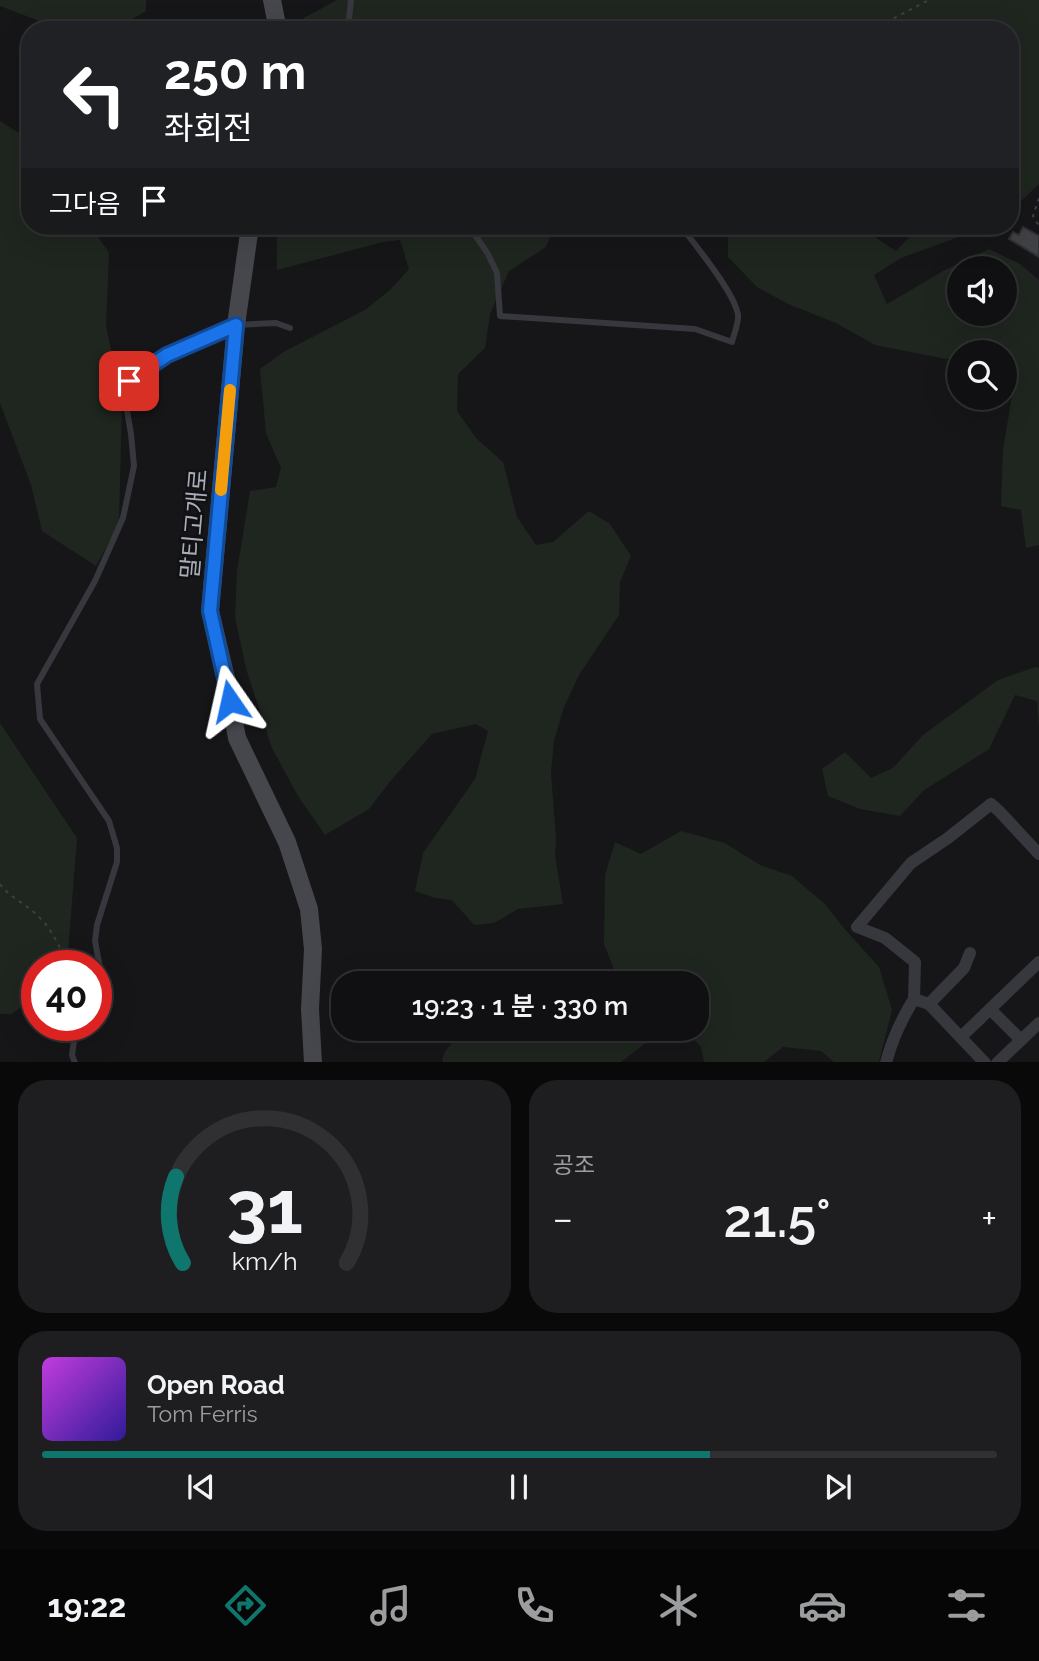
<!DOCTYPE html>
<html lang="ko">
<head>
<meta charset="utf-8">
<style>
  :root { --surface:#101012; --page:#1e1e20; --text:#f1f3f6; --muted:#9c9d9f; --line:#303032; --accent:#0f766e }
  body { margin:0; font-family:Raleway,"Noto Sans KR",sans-serif; background:var(--page); color:var(--text); height:100vh; display:flex; flex-direction:column; font-size:26px; white-space:nowrap }
  * { box-sizing:border-box; margin:0 }
  p { font-size:23px; color:var(--muted) }
  .icon { flex:none; width:38px; height:38px; fill:none; stroke:currentColor; stroke-width:2; stroke-linecap:round; stroke-linejoin:round }
  .map { position:relative; height:1062px; overflow:hidden }
  .side { display:flex; flex-direction:column; gap:18px; padding:18px; background:#09090a; flex:1 }
  .side>* { flex:none }
  .banner { position:absolute; left:21px; top:21px; width:998px; height:214px; border-radius:28px; box-shadow:0 7px 28px #0002,0 0 0 2px var(--line); background:#202124; color:#fff; overflow:hidden }
  .fabs { position:absolute; left:947px; top:256px; display:grid; gap:14px }
  .fabs a { display:grid; place-items:center; width:70px; height:70px; border-radius:50%; background:var(--surface); box-shadow:0 7px 28px #0002,0 0 0 2px var(--line); font-size:35px }
  .speed { position:absolute; left:21px; top:950px; display:flex; gap:14px; font-size:35px; font-weight:700; text-align:center }
  .speed>* { display:grid; place-content:center; width:91px; height:91px; border-radius:50%; background:var(--surface); box-shadow:0 7px 28px #0002,0 0 0 2px var(--line); line-height:1 }
  .speed .limit { border:10px solid #d22; background:#fff; color:#111 }
  .pin { position:absolute; display:grid; place-items:center; width:60px; height:60px; color:#fff; margin:-30px; border-radius:14px; box-shadow:0 4px 10px #0006 }
  .me { position:absolute; width:77px; margin:-38px; rotate:349deg; stroke-linejoin:round; filter:drop-shadow(0 0 5px #0008) }
  .turn { display:flex; align-items:center; gap:24px; height:147px; padding:0 28px; font-size:32px }
  .turn .icon { width:91px; height:91px; stroke-width:2.5 }
  .turn b { display:block; font-size:49px; line-height:60px }
  .then { display:flex; align-items:center; height:66px; padding:0 28px; background:#0003; gap:14px; font-size:26px }
  .big { font-size:52px; font-weight:600; line-height:1.1 }
  .side .card { flex:1; display:flex; flex-direction:column; justify-content:center; gap:10px; min-width:0; padding:0 24px; border-radius:28px; background:var(--page) }
  .side .dial { align-items:center; gap:0 }
  .dial svg { height:182px; overflow:visible; fill:none; stroke:var(--line); stroke-width:7; stroke-linecap:round; text-anchor:middle }
  .dial text { fill:var(--text); stroke:none }
  .song { display:flex; align-items:center; gap:21px }
  .cover { width:84px; height:84px; border-radius:10px; background:linear-gradient(135deg,hsl(290 70% 55%),hsl(250 70% 35%)) }
  .played { height:7px; border-radius:4px; background:linear-gradient(90deg,var(--accent) 70%,var(--line) 70%) }
  .keys { display:flex; justify-content:space-around; direction:ltr }
  .heat { display:flex; justify-content:space-between; align-items:center; font-size:38px; direction:ltr }
  .side .tiles { flex:1; display:grid; gap:18px; grid-template-columns:1fr 1fr }
  .card:last-child { grid-column:span 2 }
  .trip { position:absolute; left:331px; top:971px; width:378px; height:70px; border-radius:28px; background:var(--surface); box-shadow:0 7px 28px #0002,0 0 0 2px var(--line); font-weight:600; line-height:70px; text-align:center }
  .dock { display:flex; height:112px; justify-content:space-around; align-items:center; background:#060607; color:var(--muted) }
  .dock .icon { width:49px; height:49px }
  .dock .selected { color:var(--accent) }
  .dock b { font-size:32px; color:var(--text) }
  .map>svg:first-child { display:block }
  .green { fill:#1e261f; fill-rule:evenodd }
  .building { fill:#404145; stroke:#303034; stroke-width:2 }
  .lines { fill:none; stroke-linecap:round; stroke-linejoin:round }
  .path { stroke:#3d3f44; stroke-width:2; stroke-dasharray:3.5 5; stroke-linecap:butt }
  .lane { stroke:#37383d; stroke-width:6 }
  .street { stroke:#37383d; stroke-width:12 }
  .secondary { stroke:#45474d; stroke-width:18 }
  .route-casing { stroke:#114b97; stroke-width:18 }
  .route { stroke:#1a73e8; stroke-width:12 }
  .slow { stroke:#f59e0b; stroke-width:12 }
  .labels { text-anchor:middle; dominant-baseline:central; stroke-width:5; stroke-linejoin:round; paint-order:stroke }
  .street-label { font-size:24px; fill:#a8adb8; stroke:#111113 }
</style>
</head>
<body>
<div class="map">
<svg width="1039" height="1063" viewBox="0 0 1039 1063">
  <rect width="100%" height="100%" fill="#161618"/>
  <g class="green">
    <path d="M0 0H146V11L113 30H63L0 6Z"/>
    <path d="M337 0H1039V184L1010 212V30H296L300 20Z"/>
    <path d="M0 121 30 140V226H91L109 253 106 326 122 403 119 523 96 566 42 531 31 485 0 403Z"/>
    <path d="M277 226H555L546 247 509 271 490 314 485 348 458 374 457 411 476 438 503 462 517 517 536 545 553 542 589 511 610 524 631 556 620 582 619 615 579 675 564 707 554 741 551 772 556 840 555 855 563 904 518 909 494 923 474 925 452 900 435 898 415 891 423 853 475 779 488 731 476 724 432 734 392 779 369 809 325 835 298 796 272 748 247 672 235 618 237 571 250 491 276 487 281 468 266 433 260 369 285 351 365 310 391 289 409 269 400 240 383 242 277 270Z"/>
    <path d="M728 226H768L811 230 817 226H858L896 251 920 226H989L901 258 874 275 887 304 943 271 989 249 1020 264 1039 280V545L1026 548 1021 510 1001 506 1003 449 1014 384 1005 373 1004 352H959V358L946 359 875 345 836 323 788 304 757 287 728 257ZM959 268H1004V313H959Z"/>
    <path d="M1035 667 1039 668V728L1037 701 1015 695 989 749 923 791 900 816 860 809 828 796 822 769 845 752 871 778 893 768 923 735 998 680Z"/>
    <path d="M0 723 77 838 67 966H37V997L11 1014H0Z"/>
    <path d="M681 831 725 843 760 865 792 876 825 904 843 927 879 967 892 1010 879 1062H834L821 1051 783 1047 764 1062H704L701 1047 684 1029H696V984L613 983 617 977 604 944 605 875 615 842 641 854Z"/>
    <path d="M463 1029H681L643 1045 621 1062H442L444 1053Z"/>
  </g>
  <path class="building" d="M1023 227 1039 236V257L1009 239 1013 232 1019 235Z"/>
  <g class="lines">
    <g class="path">
      <path d="M871 30 929 0"/>
      <path d="M1039 198 1033 216 1039 226"/>
      <path d="M0 884C11 899 27 904 39 917 53 930 60 949 69 966"/>
    </g>
    <g class="lane">
      <path d="M348 30 351 0"/>
      <path d="M469 226 488 254 497 273 500 316 695 329 732 342C734 334 739 322 738 315 735 293 695 245 681 226"/>
      <path d="M96 990 102 978 95 941 97 925 117 862V848L109 821 40 719 37 684 95 581 123 518 134 466 131 434 123 387 129 381 167 355 236 325 276 323 290 328"/>
      <path d="M75 1063 72 1055 76 1026"/>
    </g>
    <g class="street">
      <path d="M929 1004 964 968 970 953"/>
      <path d="M990 1009 1021 1040"/>
      <path d="M961 1037 1039 962"/>
      <path d="M886 1063C892 1039 901 1020 914 999"/>
      <path d="M985 1063 929 1004 914 999 915 962 885 938 857 927 911 863 948 838 991 804 999 811 1039 854"/>
      <path d="M997 1063 1039 1023"/>
    </g>
    <g class="secondary">
      <path d="M272 0 276 20 275 30"/>
      <path d="M250 226 236 325 210 611 227 682 237 738 287 842 309 909 313 949 310 1009 313 1063"/>
    </g>
  </g>
  <g class="lines">
    <defs>
      <path id="route" d="M129 381 167 355 236 325 210 611 230 701"/>
    </defs>
    <use href="#route" class="route-casing"/>
    <use href="#route" class="route"/>
    <path class="slow" d="M221 490 230 390"/>
  </g>
  <g class="labels">
    <g class="street-label">
      <text transform="translate(194 524) rotate(-85)">말티고개로</text>
    </g>
  </g>
</svg>
<div class="fabs">
<a><svg class="icon" aria-label="sound" viewBox="0 0 24 24"><path d="M4 9h4l5-4v14l-5-4H4zM17 9q2 3 0 6"/></svg></a>
<a><svg class="icon" aria-label="search" viewBox="0 0 24 24"><circle cx="10" cy="10" r="6"/><path d="M15 15l6 6"/></svg></a>
</div>
<div class="speed"><div class="limit">40</div></div>
<div class="pin" style="left:129px;top:381px;background:#d93025"><svg class="icon" aria-label="arrive" viewBox="0 0 24 24"><path d="M6 21V4h12l-3 4 3 4H6"/></svg></div>
<svg class="me" style="left:230px;top:701px" viewBox="-20 -20 40 40"><path d="M0-17L14 15 0 8-14 15z" fill="#1a73e8" stroke="#fff" stroke-width="4"/></svg>
<div class="trip">19:23 · 1 분 · 330 m</div>
<div class="banner">
<div class="turn"><svg class="icon" aria-label="left" viewBox="0 0 24 24"><path d="M17 20v-9H6M10 6l-5 5 5 5"/></svg><div><b>250 m</b>좌회전</div></div>
<div class="then">그다음<svg class="icon" aria-label="arrive" viewBox="0 0 24 24"><path d="M6 21V4h12l-3 4 3 4H6"/></svg></div>
</div>
</div>
<section class="side">
<div class="tiles">
<div class="card dial"><svg viewBox="0 0 100 80">
<path d="M14 69A42 42 0 1 1 86 69"/>
<path d="M14 69A42 42 0 0 1 11 31" stroke="#0f766e"/>
<text x="50" y="56" font-size="32" font-weight="700">31</text>
<text x="50" y="72" font-size="11">km/h</text>
</svg></div>
<div class="card"><p>공조</p>
<div class="heat"><a>−</a><b class="big">21.5°</b><a>+</a></div>
</div>
<div class="card">
<div class="song"><i class="cover"></i><div><b>Open Road</b><p>Tom Ferris</p></div></div>
<div class="played"></div>
<div class="keys"><svg class="icon" aria-label="previous" viewBox="0 0 24 24"><path d="M18 5L8 12l10 7zM5 5v14"/></svg><svg class="icon" aria-label="pause" viewBox="0 0 24 24"><path d="M8 5v14M16 5v14"/></svg><svg class="icon" aria-label="next" viewBox="0 0 24 24"><path d="M6 5l10 7-10 7zM19 5v14"/></svg></div>
</div>
</div>
</section>
<nav class="dock">
<b>19:22</b>
<svg class="icon selected" aria-label="directions" viewBox="0 0 24 24"><path d="M12 3l9 9-9 9-9-9zM9 14v-3h6M13 9l2 2-2 2"/></svg>
<svg class="icon" aria-label="music" viewBox="0 0 24 24"><path d="M9 18V5l10-2v13"/><circle cx="6" cy="18" r="3"/><circle cx="16" cy="16" r="3"/></svg>
<svg class="icon" aria-label="phone" viewBox="0 0 24 24"><path d="M5 4h4l2 5-3 2q2 4 5 5l2-3 5 2v4C11 20 4 13 5 4z"/></svg>
<svg class="icon" aria-label="climate" viewBox="0 0 24 24"><path d="M12 3v18M4 7l16 10M4 17L20 7"/></svg>
<svg class="icon" aria-label="car" viewBox="0 0 24 24"><path d="M5 17H2v-5l4-1 3-4h7l3 4 3 1v5h-3M9 17h6M6 11h13"/><circle cx="7" cy="17" r="2"/><circle cx="17" cy="17" r="2"/></svg>
<svg class="icon" aria-label="filters" viewBox="0 0 24 24"><path d="M4 7h16M4 17h16"/><circle cx="9" cy="7" r="2"/><circle cx="15" cy="17" r="2"/></svg>
</nav>
</body>
</html>
